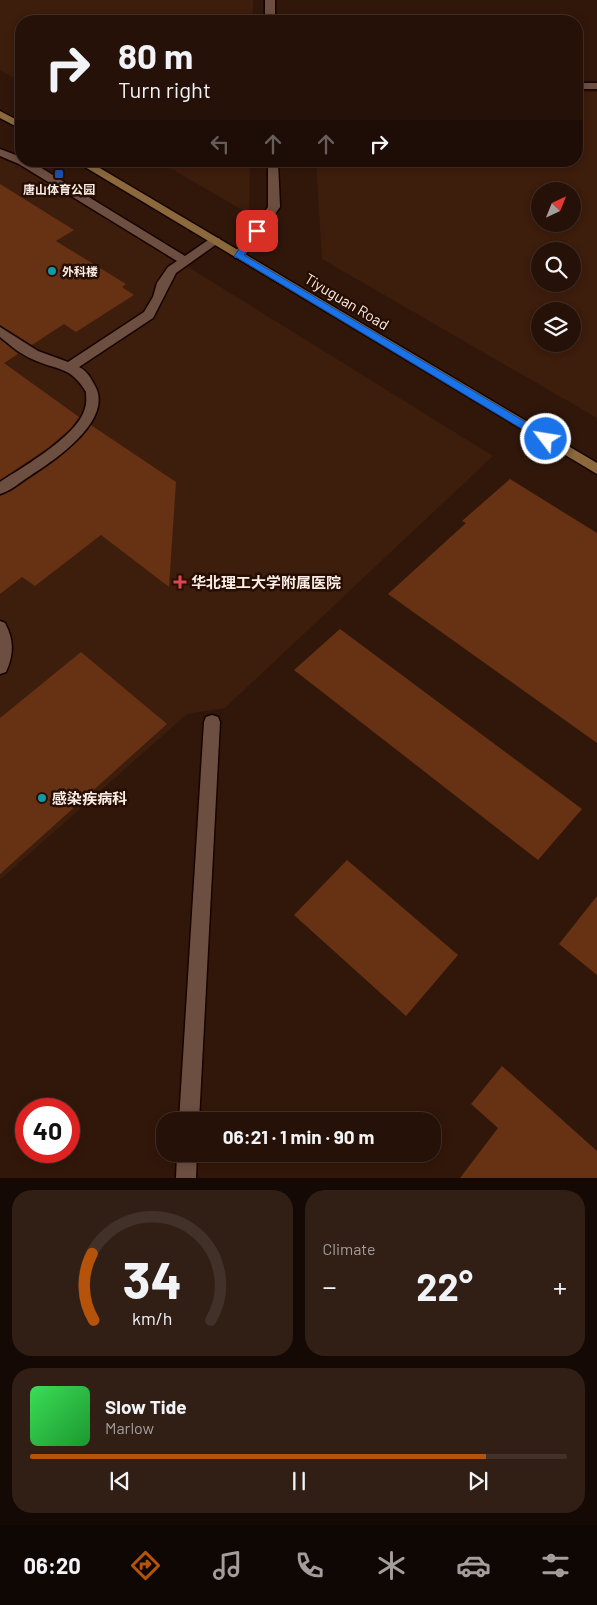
<!DOCTYPE html>
<html lang="en">
<head>
<meta charset="utf-8">
<style>
  :root { --surface:#251108; --page:#311f16; --text:#f1f3f6; --muted:#a39d9c; --line:#423129; --accent:#b45309 }
  body { margin:0; font-family:Barlow,"Noto Sans SC",sans-serif; background:var(--page); color:var(--text); height:100vh; display:flex; flex-direction:column; font-size:19px; white-space:nowrap }
  * { box-sizing:border-box; margin:0 }
  p { font-size:16px; color:var(--muted) }
  .icon { flex:none; width:28px; height:28px; fill:none; stroke:currentColor; stroke-width:2; stroke-linecap:round; stroke-linejoin:round }
  .map { position:relative; height:1178px; overflow:hidden }
  .side { display:flex; flex-direction:column; gap:12px; padding:12px; background:#140904; flex:1 }
  .side>* { flex:none }
  .banner { position:absolute; left:15px; top:15px; width:568px; height:152px; border-radius:20px; box-shadow:0 2px 8px #0003,0 0 0 1px var(--line); background:#251108; color:var(--text); overflow:hidden }
  .needle { width:32px; rotate:43deg }
  .buttons { position:absolute; left:531px; top:182px; display:grid; gap:10px }
  .buttons a { display:grid; place-items:center; width:50px; height:50px; border-radius:50%; background:var(--surface); box-shadow:0 2px 8px #0003,0 0 0 1px var(--line); font-size:25px }
  .speed { position:absolute; left:15px; top:1098px; display:flex; gap:10px; font-size:25px; font-weight:700; text-align:center }
  .speed>* { display:grid; place-content:center; width:65px; height:65px; border-radius:50%; background:var(--surface); box-shadow:0 2px 8px #0003,0 0 0 1px var(--line); line-height:1 }
  .speed .limit { border:8px solid #d22; background:#fff; color:#111 }
  .pin { position:absolute; display:grid; place-items:center; width:42px; height:42px; color:#fff; margin:-21px; border-radius:10px; box-shadow:0 2px 8px #0006 }
  .me { position:absolute; width:55px; margin:-28px; rotate:301deg; stroke-linejoin:round; filter:drop-shadow(0 0 4px #0008) }
  .turn { display:flex; align-items:center; gap:18px; height:105px; padding:0 20px; font-size:22px }
  .turn .icon { width:65px; height:65px; stroke-width:2.5 }
  .turn b { display:block; font-size:35px; line-height:42px }
  .lanes { display:flex; align-items:center; height:48px; padding:0 20px; background:#0003; justify-content:center; gap:25px; direction:ltr }
  .lanes .off { opacity:.35 }
  .big { font-size:38px; font-weight:700; line-height:1.1 }
  .side .widget { flex:1; display:flex; flex-direction:column; justify-content:center; gap:8px; min-width:0; padding:0 18px; border-radius:20px; background:var(--page) }
  .side .dial { align-items:center; gap:0 }
  .dial svg { height:130px; overflow:visible; fill:none; stroke:var(--line); stroke-width:7; stroke-linecap:round; text-anchor:middle }
  .dial text { fill:var(--text); stroke:none }
  .song { display:flex; align-items:center; gap:15px }
  .cover { width:60px; height:60px; border-radius:8px; background:linear-gradient(135deg,hsl(130 70% 55%),hsl(130 70% 35%)) }
  .played { height:5px; border-radius:2px; background:linear-gradient(90deg,var(--accent) 85%,var(--line) 85%) }
  .keys { display:flex; justify-content:space-around; direction:ltr }
  .heat { display:flex; justify-content:space-between; align-items:center; font-size:28px; direction:ltr }
  .side .tiles { flex:1; display:grid; gap:12px; grid-template-columns:1fr 1fr }
  .widget:last-child { grid-column:span 2 }
  .trip { position:absolute; left:156px; top:1112px; width:285px; height:50px; border-radius:20px; background:var(--surface); box-shadow:0 2px 8px #0003,0 0 0 1px var(--line); font-weight:700; line-height:50px; text-align:center }
  .tabs { display:flex; height:80px; justify-content:space-around; align-items:center; background:#0f0703; color:var(--muted) }
  .tabs .icon { width:35px; height:35px }
  .tabs .on { color:var(--accent) }
  .tabs b { font-size:22px; color:var(--text) }
  .map>svg:first-child { display:block }
  .built { fill:#3d1d0c; fill-rule:evenodd }
  .building { fill:#673113 }
  .lines { fill:none; stroke-linecap:round; stroke-linejoin:round }
  .lane-casing { stroke:#170300; stroke-width:3 }
  .street-casing { stroke:#170300; stroke-width:3 }
  .secondary-casing { stroke:#170300; stroke-width:3 }
  .lane { fill:#6d4f41; fill-rule:evenodd }
  .street { fill:#6d4f41; fill-rule:evenodd }
  .secondary { fill:#8b693d; fill-rule:evenodd }
  .route { fill:#1a73e8; stroke:#114b97 }
  .transit-dot { fill:#1a4fb4; stroke:#260e03; stroke-width:2 }
  .culture-dot { fill:#0f9aa8; stroke:#260e03; stroke-width:2 }
  .health-dot { fill:#e0444e; stroke:#260e03; stroke-width:2 }
  .labels { text-anchor:middle; dominant-baseline:central; stroke-width:5; stroke-linejoin:round; paint-order:stroke }
  .far-poi-label { font-size:12px; font-weight:bold; fill:#fcede6; stroke:#260e03 }
  .street-label { font-size:15px; fill:#fcede6; stroke:#260e03 }
  .poi-label { font-size:15px; font-weight:bold; fill:#fcede6; stroke:#260e03; text-anchor:start }
</style>
</head>
<body>
<div class="map">
<svg width="597" height="1178" viewBox="0 0 597 1178">
  <rect width="100%" height="100%" fill="#31170a"/>
  <g class="built">
    <path d="M0 0H253V21H21V82L0 70Z"/>
    <path d="M576 92H597V418L322 259 316 161H576ZM540 191H572V224H540ZM540 251H572V284H540ZM540 311H572V344H540Z"/>
    <path d="M0 150 493 456 225 708 187 714 0 880Z"/>
    <path d="M158 161H250L249 214Z"/>
  </g>
  <g class="building">
    <path d="M0 184 74 230 56 241 126 284 122 287 134 295 76 332 64 324 32 345 0 325Z"/>
    <path d="M0 339 18 354 4 363 79 417 71 428 48 448 0 480Z"/>
    <path d="M91 425 176 482 169 587 101 535 35 586 22 577 0 594V496L13 490 55 461 81 438Z"/>
    <path d="M510 479 597 533V743L388 594 466 523 462 521Z"/>
    <path d="M340 629 582 809 538 860 294 670Z"/>
    <path d="M81 652 167 724 0 874V718Z"/>
    <path d="M347 860 458 955 406 1016 294 915Z"/>
    <path d="M597 896V975L559 944Z"/>
    <path d="M502 1066 597 1151V1178H460L498 1128 471 1104Z"/>
  </g>
  <g class="lines">
    <defs>
      <g id="lane">
        <rect x="265" y="0" width="10" height="21"/>
        <rect x="576" y="83" width="21" height="6"/>
        <path d="M0 149 21 157V161H30L185 256 211 238H219L221 241 176 273 153 318 79 367C87 371 90 377 94 384 116 419 55 460 30 476 20 482 11 491 0 494V482C23 467 79 435 85 408 87 403 86 397 86 392 70 365 57 371 32 359 20 354 10 345 0 337V327L38 351 68 362 144 312 153 297 157 283 168 267 177 261 19 164 0 156Z"/>
        <path d="M268 161H278L280 207 243 258H235L233 255 268 207Z"/>
        <path d="M0 621 5 623C14 640 14 654 6 672L0 674Z"/>
      </g>
      <g id="street">
        <path d="M212 715 218 717 220 722 199 1121H179L204 722 206 717Z"/>
        <path d="M177 1154H197L196 1178H176Z"/>
      </g>
      <g id="secondary">
        <path d="M0 111 21 122V129L0 118Z"/>
        <path d="M75 161H88L597 463V474Z"/>
      </g>
    </defs>
    <use href="#lane" class="lane-casing"/>
    <use href="#street" class="street-casing"/>
    <use href="#secondary" class="secondary-casing"/>
    <use href="#lane" class="lane"/>
    <use href="#street" class="street"/>
    <use href="#secondary" class="secondary"/>
  </g>
  <path class="route" d="M254 229 261 231 244 255 549 436V441H542L236 257 234 256Z"/>
  <rect class="transit-dot" x="54" y="169" width="10" height="10" rx="2.5"/>
  <g class="culture-dot">
    <circle cx="52" cy="271" r="5"/>
    <circle cx="42" cy="798" r="5"/>
  </g>
  <path class="health-dot" d="M177.5 574.5h5v5h5v5h-5v5h-5v-5h-5v-5h5z"/>
  <g class="labels">
    <g class="far-poi-label">
      <text x="59" y="189">唐山体育公园</text>
      <text x="62" y="271" text-anchor="start">外科楼</text>
    </g>
    <g class="street-label">
      <text transform="translate(347 301) rotate(31)">Tiyuguan Road</text>
    </g>
    <g class="poi-label">
      <text x="191" y="582">华北理工大学附属医院</text>
      <text x="52" y="798">感染疾病科</text>
    </g>
  </g>
</svg>
<div class="buttons">
<a><svg class="needle" viewBox="-14 -14 28 28"><path d="M0-13l5 13h-10z" fill="#e53935"/><path d="M0 13l5-13h-10z" fill="#a39d9c"/></svg></a>
<a><svg class="icon" aria-label="search" viewBox="0 0 24 24"><circle cx="10" cy="10" r="6"/><path d="M15 15l6 6"/></svg></a>
<a><svg class="icon" aria-label="layers" viewBox="0 0 24 24"><path d="M12 4l9 5-9 5-9-5zM3 14l9 5 9-5"/></svg></a>
</div>
<div class="speed"><div class="limit">40</div></div>
<div class="pin" style="left:257px;top:231px;background:#d93025"><svg class="icon" aria-label="arrive" viewBox="0 0 24 24"><path d="M6 21V4h12l-3 4 3 4H6"/></svg></div>
<svg class="me" style="left:546px;top:439px" viewBox="-20 -20 40 40"><circle r="17" fill="#1a73e8" stroke="#fff" stroke-width="3"/><path d="M0-11L8 9 0 5-8 9z" fill="#fff"/></svg>
<div class="trip">06:21 · 1 min · 90 m</div>
<div class="banner">
<div class="turn"><svg class="icon" aria-label="right" viewBox="0 0 24 24"><path d="M7 20v-9h11M14 6l5 5-5 5"/></svg><div><b>80 m</b>Turn right</div></div>
<div class="lanes"><svg class="icon off" aria-label="left" viewBox="0 0 24 24"><path d="M17 20v-9H6M10 6l-5 5 5 5"/></svg><svg class="icon off" aria-label="ahead" viewBox="0 0 24 24"><path d="M12 20V5M6 11l6-6 6 6"/></svg><svg class="icon off" aria-label="ahead" viewBox="0 0 24 24"><path d="M12 20V5M6 11l6-6 6 6"/></svg><svg class="icon" aria-label="right" viewBox="0 0 24 24"><path d="M7 20v-9h11M14 6l5 5-5 5"/></svg></div>
</div>
</div>
<section class="side">
<div class="tiles">
<div class="widget dial"><svg viewBox="0 0 100 80">
<path d="M14 69A42 42 0 1 1 86 69"/>
<path d="M14 69A42 42 0 0 1 13 28" stroke="#b45309"/>
<text x="50" y="56" font-size="32" font-weight="700">34</text>
<text x="50" y="72" font-size="11">km/h</text>
</svg></div>
<div class="widget"><p>Climate</p>
<div class="heat"><a>−</a><b class="big">22°</b><a>+</a></div>
</div>
<div class="widget">
<div class="song"><i class="cover"></i><div><b>Slow Tide</b><p>Marlow</p></div></div>
<div class="played"></div>
<div class="keys"><svg class="icon" aria-label="previous" viewBox="0 0 24 24"><path d="M18 5L8 12l10 7zM5 5v14"/></svg><svg class="icon" aria-label="pause" viewBox="0 0 24 24"><path d="M8 5v14M16 5v14"/></svg><svg class="icon" aria-label="next" viewBox="0 0 24 24"><path d="M6 5l10 7-10 7zM19 5v14"/></svg></div>
</div>
</div>
</section>
<nav class="tabs">
<b>06:20</b>
<svg class="icon on" aria-label="directions" viewBox="0 0 24 24"><path d="M12 3l9 9-9 9-9-9zM9 14v-3h6M13 9l2 2-2 2"/></svg>
<svg class="icon" aria-label="music" viewBox="0 0 24 24"><path d="M9 18V5l10-2v13"/><circle cx="6" cy="18" r="3"/><circle cx="16" cy="16" r="3"/></svg>
<svg class="icon" aria-label="phone" viewBox="0 0 24 24"><path d="M5 4h4l2 5-3 2q2 4 5 5l2-3 5 2v4C11 20 4 13 5 4z"/></svg>
<svg class="icon" aria-label="climate" viewBox="0 0 24 24"><path d="M12 3v18M4 7l16 10M4 17L20 7"/></svg>
<svg class="icon" aria-label="car" viewBox="0 0 24 24"><path d="M5 17H2v-5l4-1 3-4h7l3 4 3 1v5h-3M9 17h6M6 11h13"/><circle cx="7" cy="17" r="2"/><circle cx="17" cy="17" r="2"/></svg>
<svg class="icon" aria-label="filters" viewBox="0 0 24 24"><path d="M4 7h16M4 17h16"/><circle cx="9" cy="7" r="2"/><circle cx="15" cy="17" r="2"/></svg>
</nav>
</body>
</html>
